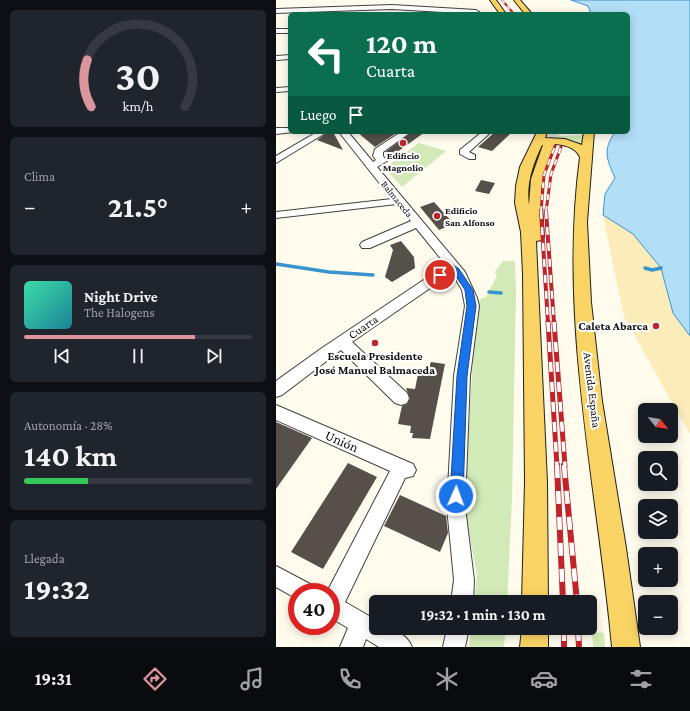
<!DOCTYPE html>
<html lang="es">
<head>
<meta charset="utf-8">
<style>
  :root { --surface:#171b24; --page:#20242c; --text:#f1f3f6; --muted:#9ea1a6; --line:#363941; --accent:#da969c }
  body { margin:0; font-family:"Crimson Pro",serif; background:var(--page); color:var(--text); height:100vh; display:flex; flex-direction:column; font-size:15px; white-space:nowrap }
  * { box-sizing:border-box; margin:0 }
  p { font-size:13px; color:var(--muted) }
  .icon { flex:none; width:22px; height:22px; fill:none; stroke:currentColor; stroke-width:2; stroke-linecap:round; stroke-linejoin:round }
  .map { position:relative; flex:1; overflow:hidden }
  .details { display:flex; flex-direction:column; gap:10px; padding:10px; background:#0d0f14; width:276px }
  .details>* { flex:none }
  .hud { position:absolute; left:12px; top:12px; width:342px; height:122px; border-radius:6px; box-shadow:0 2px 10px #0003; background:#0b6e4f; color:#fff; overflow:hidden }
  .needle { width:26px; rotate:120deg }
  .tools { position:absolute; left:362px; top:403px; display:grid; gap:8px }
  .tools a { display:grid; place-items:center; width:40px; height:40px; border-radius:6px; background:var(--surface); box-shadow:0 2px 10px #0003; font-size:20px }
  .speed { position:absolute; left:12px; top:583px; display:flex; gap:8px; font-size:20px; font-weight:700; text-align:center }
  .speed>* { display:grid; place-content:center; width:52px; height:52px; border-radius:50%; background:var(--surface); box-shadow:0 2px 10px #0003; line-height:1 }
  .speed .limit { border:6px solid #d22; background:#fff; color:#111 }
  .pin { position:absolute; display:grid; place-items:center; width:34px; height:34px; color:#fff; margin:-17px; border:2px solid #fff; border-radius:50%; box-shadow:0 1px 4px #0007 }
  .me { position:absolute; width:44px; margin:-22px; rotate:2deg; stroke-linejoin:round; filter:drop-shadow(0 0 3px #0008) }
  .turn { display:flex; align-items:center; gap:14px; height:84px; padding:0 12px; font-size:18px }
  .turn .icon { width:52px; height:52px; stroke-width:2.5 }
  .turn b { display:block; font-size:28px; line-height:34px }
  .then { display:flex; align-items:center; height:38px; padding:0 12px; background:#0003; gap:8px; font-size:15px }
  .big { font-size:30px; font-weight:700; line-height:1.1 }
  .details .card { flex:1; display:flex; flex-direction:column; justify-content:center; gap:6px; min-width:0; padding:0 14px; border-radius:6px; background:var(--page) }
  .details .dial { align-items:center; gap:0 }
  .dial svg { height:104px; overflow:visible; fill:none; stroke:var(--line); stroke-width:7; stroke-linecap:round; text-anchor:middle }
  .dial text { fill:var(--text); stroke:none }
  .song { display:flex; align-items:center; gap:12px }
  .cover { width:48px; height:48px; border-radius:6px; background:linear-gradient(135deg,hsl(160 70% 55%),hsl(190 70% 35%)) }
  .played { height:4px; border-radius:2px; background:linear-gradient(90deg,var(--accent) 75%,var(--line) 75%) }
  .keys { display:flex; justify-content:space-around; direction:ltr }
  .heat { display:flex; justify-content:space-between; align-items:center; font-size:22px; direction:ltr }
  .charge { height:6px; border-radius:3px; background:linear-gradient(90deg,#34c759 28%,var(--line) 0) }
  .trip { position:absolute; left:93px; top:595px; width:228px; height:40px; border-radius:6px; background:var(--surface); box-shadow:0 2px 10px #0003; font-weight:700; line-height:40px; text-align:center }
  .dock { display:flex; height:64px; justify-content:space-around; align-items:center; background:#090b0e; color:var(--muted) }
  .dock .icon { width:28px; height:28px }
  .dock .current { color:var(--accent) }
  .dock b { font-size:18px; color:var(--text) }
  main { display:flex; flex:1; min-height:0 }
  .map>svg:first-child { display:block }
  .green { fill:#d2eab7 }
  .sand { fill:#fbecba }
  .water { fill:#b2def7; stroke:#3994ce }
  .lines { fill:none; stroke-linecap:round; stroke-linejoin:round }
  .stream { stroke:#3994ce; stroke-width:3.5 }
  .building { fill:#564f4a }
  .major-tunnel { stroke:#dbd8cc; stroke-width:12; stroke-dasharray:12 6; stroke-linecap:butt }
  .minor-casing { stroke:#414141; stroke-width:2 }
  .major-casing { stroke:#1f1f1f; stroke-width:2 }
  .minor { fill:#fff; fill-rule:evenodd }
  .major { fill:#f9d464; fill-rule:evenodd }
  .rail-far4-casing { stroke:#bf242d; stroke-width:2 }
  .rail-far3-casing { stroke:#bf242d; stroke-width:3 }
  .rail-far2-casing { stroke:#bf242d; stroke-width:4 }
  .rail-far1-casing { stroke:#bf242d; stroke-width:5 }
  .rail-casing { stroke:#bf242d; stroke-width:6 }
  .rail-far4 { stroke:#fff; stroke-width:1.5; stroke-dasharray:4; stroke-linecap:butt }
  .rail-far3 { stroke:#fff; stroke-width:2; stroke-dasharray:6; stroke-linecap:butt }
  .rail-far2 { stroke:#fff; stroke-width:2.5; stroke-dasharray:8; stroke-linecap:butt }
  .rail-far1 { stroke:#fff; stroke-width:3.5; stroke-dasharray:10; stroke-linecap:butt }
  .rail { stroke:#fff; stroke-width:4.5; stroke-dasharray:13; stroke-linecap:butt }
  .route { fill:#1a73e8; stroke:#114b97 }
  .poi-dot { fill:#bf242d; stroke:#fff; stroke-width:1.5 }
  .labels { text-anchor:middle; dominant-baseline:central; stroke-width:4; stroke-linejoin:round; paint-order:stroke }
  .far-poi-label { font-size:10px; font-weight:bold; fill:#0e0e0e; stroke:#fff }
  .far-street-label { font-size:10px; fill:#0e0e0e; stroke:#fff }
  .poi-label { font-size:12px; font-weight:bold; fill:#0e0e0e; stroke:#fff; text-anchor:end }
  .street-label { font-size:12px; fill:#0e0e0e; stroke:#fff }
  .near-street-label { font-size:14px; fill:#0e0e0e; stroke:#fff }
</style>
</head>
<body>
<main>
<section class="details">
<div class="card dial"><svg viewBox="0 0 100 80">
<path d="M14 69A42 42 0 1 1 86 69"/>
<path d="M14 69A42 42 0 0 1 11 33" stroke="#da969c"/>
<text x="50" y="56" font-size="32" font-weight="700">30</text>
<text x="50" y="72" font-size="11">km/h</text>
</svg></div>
<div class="card"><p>Clima</p>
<div class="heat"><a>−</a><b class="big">21.5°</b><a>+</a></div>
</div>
<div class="card">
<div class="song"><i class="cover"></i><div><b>Night Drive</b><p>The Halogens</p></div></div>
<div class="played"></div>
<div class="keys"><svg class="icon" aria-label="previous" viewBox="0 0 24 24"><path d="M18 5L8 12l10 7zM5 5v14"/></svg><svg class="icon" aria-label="pause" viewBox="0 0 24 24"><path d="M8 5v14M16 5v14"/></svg><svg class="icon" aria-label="next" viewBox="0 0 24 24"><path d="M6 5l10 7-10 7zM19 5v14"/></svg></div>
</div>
<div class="card"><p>Autonomía · 28%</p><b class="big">140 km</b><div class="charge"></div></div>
<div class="card"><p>Llegada</p><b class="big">19:32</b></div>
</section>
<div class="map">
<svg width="414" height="647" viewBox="0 0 414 647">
  <rect width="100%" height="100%" fill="#fffcee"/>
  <g class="green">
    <path d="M273 132 286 136 307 135 306 147 299 141 270 138Z"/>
    <path d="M143 143 170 151 126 187 109 168Z"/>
    <path d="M227 261H239L240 293 236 500 231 602H198L201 575 188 506 200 309 199 301 210 297 221 275 219 272Z"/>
    <path d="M195 628H230L228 647H193Z"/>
    <path d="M316 632 328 633 329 647H317Z"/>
  </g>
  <path class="sand" d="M327 215 357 234 385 268 397 313 414 336V434L348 317Z"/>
  <path class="water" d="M295 0H414V336L397 313 385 268 357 234 327 215 329 194 339 178C331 159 326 151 339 132H352V14H315L312 6Z"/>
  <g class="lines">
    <g class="stream">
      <path d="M0 264 53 272 97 275"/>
      <path d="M369 268 376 270 385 268"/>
      <path d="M213 292 225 293"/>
    </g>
  </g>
  <g class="building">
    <path d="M52 132H57L67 150 41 140Z"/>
    <path d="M81 132H122L99 147Z"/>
    <path d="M136 132H149L117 155 109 152Z"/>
    <path d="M219 132H236L216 151 202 147Z"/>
    <path d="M205 180 219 183 213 194 199 191Z"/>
    <path d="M158 202 178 224 163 230 144 207Z"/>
    <path d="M125 241 138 257 139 268 116 282 109 277 117 250 114 245Z"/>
    <path d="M155 362 169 364 154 439 136 438 137 433H134L135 426 122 424 126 406 131 404 134 399 130 388 139 389 142 374 145 375 147 369H152Z"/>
    <path d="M0 422 36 438 0 489Z"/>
    <path d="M72 463 101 477 47 569 15 552Z"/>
    <path d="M124 495 170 516 172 533 164 552 108 526Z"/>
  </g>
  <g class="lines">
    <path class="major-tunnel" d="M273 144 278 132"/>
    <defs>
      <g id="minor">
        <path d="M116 5 200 10 203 12 200 14 116 9 0 13V9Z"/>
        <rect x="0" y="29" width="14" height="4"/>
        <path d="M14 55V59L0 60V56Z"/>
        <path d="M14 87V91L0 92V88Z"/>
        <path d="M0 128H14V132H18L0 134Z"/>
        <path d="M41 132H51L0 163V156Z"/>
        <path d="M63 132H72L97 162 100 160 97 156 99 149 125 132H135L107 152V156L111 161 101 167 189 272 201 298 203 306 194 376 189 507 198 580 197 602H175L178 580 171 507 178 376 189 306 186 290 176 273 76 342 131 393 133 398 131 403 125 405 119 403 65 350 6 395 0 397V381L46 348 170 265 140 228 94 248H86L84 245 86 242 135 221 121 204 0 218V212L116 199Z"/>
        <path d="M206 132H215L193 152 199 155V159H193L184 154V150Z"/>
        <path d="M0 405 137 464 140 470 137 476 129 478 69 602 100 620V628C115 628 130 632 136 647H103L90 639 87 647H64L72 628 55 618V592H51L114 471 0 420Z"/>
        <path d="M0 566 36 585 40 592H21V599L0 587Z"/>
        <path d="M171 628H193L189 647H167Z"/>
      </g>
      <g id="major">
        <path d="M214 0H220L230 14H224Z"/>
        <path d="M238 0H244L256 14H249Z"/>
        <path d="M261 132H271L269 138 289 139 306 145 308 132H318L311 222 315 302 326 401 350 548 364 647H336C321 484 282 320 304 157 299 147 289 145 279 144L267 179 265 191 268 237 266 240 260 241 271 482 272 602H246L249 482 247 274 245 232 239 203 240 186 244 167ZM266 145H267L255 179 253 205C250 183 257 164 266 145Z"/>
        <path d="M246 628H272V647H244Z"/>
      </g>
    </defs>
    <use href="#minor" class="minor-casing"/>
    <use href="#major" class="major-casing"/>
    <use href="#minor" class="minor"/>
    <use href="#major" class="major"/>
    <defs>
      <path id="rail-far4" d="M226 0 238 14"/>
      <g id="rail-far3">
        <path d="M265 212 268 175 279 146"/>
        <path d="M270 212 275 174 285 147"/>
      </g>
      <g id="rail-far2">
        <path d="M265 211 272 323"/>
        <path d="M270 211 278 323"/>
      </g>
      <g id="rail-far1">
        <path d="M272 322 281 466"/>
        <path d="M278 322 289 466"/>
      </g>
      <g id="rail">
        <path d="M281 465 287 602"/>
        <path d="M288 465 301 602"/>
        <path d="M288 628V647"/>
        <path d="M302 628 303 647"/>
      </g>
    </defs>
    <use href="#rail-far4" class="rail-far4-casing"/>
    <use href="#rail-far3" class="rail-far3-casing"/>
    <use href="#rail-far2" class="rail-far2-casing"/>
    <use href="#rail-far1" class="rail-far1-casing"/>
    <use href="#rail" class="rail-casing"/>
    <use href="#rail-far4" class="rail-far4"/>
    <use href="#rail-far3" class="rail-far3"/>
    <use href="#rail-far2" class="rail-far2"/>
    <use href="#rail-far1" class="rail-far1"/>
    <use href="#rail" class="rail"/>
  </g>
  <path class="route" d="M176 264 183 269 197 290 200 306 191 376 187 496 185 500 180 502 176 500 174 496 181 376 191 306 189 290 178 273 176 271 164 278 160 275Z"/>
  <g class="poi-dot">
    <circle cx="127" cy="143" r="4"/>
    <circle cx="161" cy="216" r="4"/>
    <circle cx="380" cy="326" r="4"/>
    <circle cx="99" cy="343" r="4"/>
  </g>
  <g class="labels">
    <g class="far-poi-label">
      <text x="127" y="155">Edificio<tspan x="127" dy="12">Magnolio</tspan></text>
      <text x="169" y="210" text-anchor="start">Edificio<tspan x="169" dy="12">San Alfonso</tspan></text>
    </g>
    <g class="far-street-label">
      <text transform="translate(121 199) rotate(51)">Balmaceda</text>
    </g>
    <g class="poi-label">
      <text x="372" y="326">Caleta Abarca</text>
      <text x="99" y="356" text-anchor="middle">Escuela Presidente<tspan x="99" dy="14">José Manuel Balmaceda</tspan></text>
    </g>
    <g class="street-label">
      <text transform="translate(87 327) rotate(-34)">Cuarta</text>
      <text transform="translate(316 390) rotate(83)">Avenida España</text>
    </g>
    <g class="near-street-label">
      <text transform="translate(66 441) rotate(24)">Unión</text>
    </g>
  </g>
</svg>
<div class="tools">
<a><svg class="needle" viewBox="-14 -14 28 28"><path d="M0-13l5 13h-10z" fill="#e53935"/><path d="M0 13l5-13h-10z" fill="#9ea1a6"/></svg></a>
<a><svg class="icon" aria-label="search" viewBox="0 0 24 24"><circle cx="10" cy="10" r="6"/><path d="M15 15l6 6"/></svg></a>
<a><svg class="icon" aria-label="layers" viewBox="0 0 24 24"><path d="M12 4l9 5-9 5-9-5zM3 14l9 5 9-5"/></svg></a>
<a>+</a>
<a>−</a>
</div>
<div class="speed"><div class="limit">40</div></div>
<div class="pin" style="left:164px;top:275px;background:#d93025"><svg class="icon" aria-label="arrive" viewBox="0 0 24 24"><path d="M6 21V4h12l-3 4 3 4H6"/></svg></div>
<svg class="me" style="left:180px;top:496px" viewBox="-20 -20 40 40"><circle r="17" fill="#1a73e8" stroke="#fff" stroke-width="3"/><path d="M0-11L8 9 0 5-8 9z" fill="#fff"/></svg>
<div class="trip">19:32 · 1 min · 130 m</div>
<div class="hud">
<div class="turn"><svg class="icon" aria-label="left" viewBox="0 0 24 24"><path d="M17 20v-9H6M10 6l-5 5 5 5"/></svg><div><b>120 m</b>Cuarta</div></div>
<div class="then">Luego<svg class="icon" aria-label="arrive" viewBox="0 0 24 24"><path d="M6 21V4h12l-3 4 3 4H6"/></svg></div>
</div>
</div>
</main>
<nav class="dock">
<b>19:31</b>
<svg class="icon current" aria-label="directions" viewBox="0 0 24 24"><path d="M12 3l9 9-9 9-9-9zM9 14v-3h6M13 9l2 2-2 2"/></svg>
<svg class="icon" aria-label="music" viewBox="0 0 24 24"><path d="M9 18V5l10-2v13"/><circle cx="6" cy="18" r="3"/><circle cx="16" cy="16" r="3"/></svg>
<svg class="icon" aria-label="phone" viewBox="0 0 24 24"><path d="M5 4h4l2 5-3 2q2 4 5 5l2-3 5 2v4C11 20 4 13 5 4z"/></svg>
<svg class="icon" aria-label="climate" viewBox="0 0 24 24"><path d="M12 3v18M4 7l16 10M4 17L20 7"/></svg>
<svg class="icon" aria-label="car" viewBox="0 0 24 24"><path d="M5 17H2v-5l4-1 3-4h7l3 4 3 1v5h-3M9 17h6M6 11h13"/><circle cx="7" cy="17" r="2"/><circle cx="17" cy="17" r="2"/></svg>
<svg class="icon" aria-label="filters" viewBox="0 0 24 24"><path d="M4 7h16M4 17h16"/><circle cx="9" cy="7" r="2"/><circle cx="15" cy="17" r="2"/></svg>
</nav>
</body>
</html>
